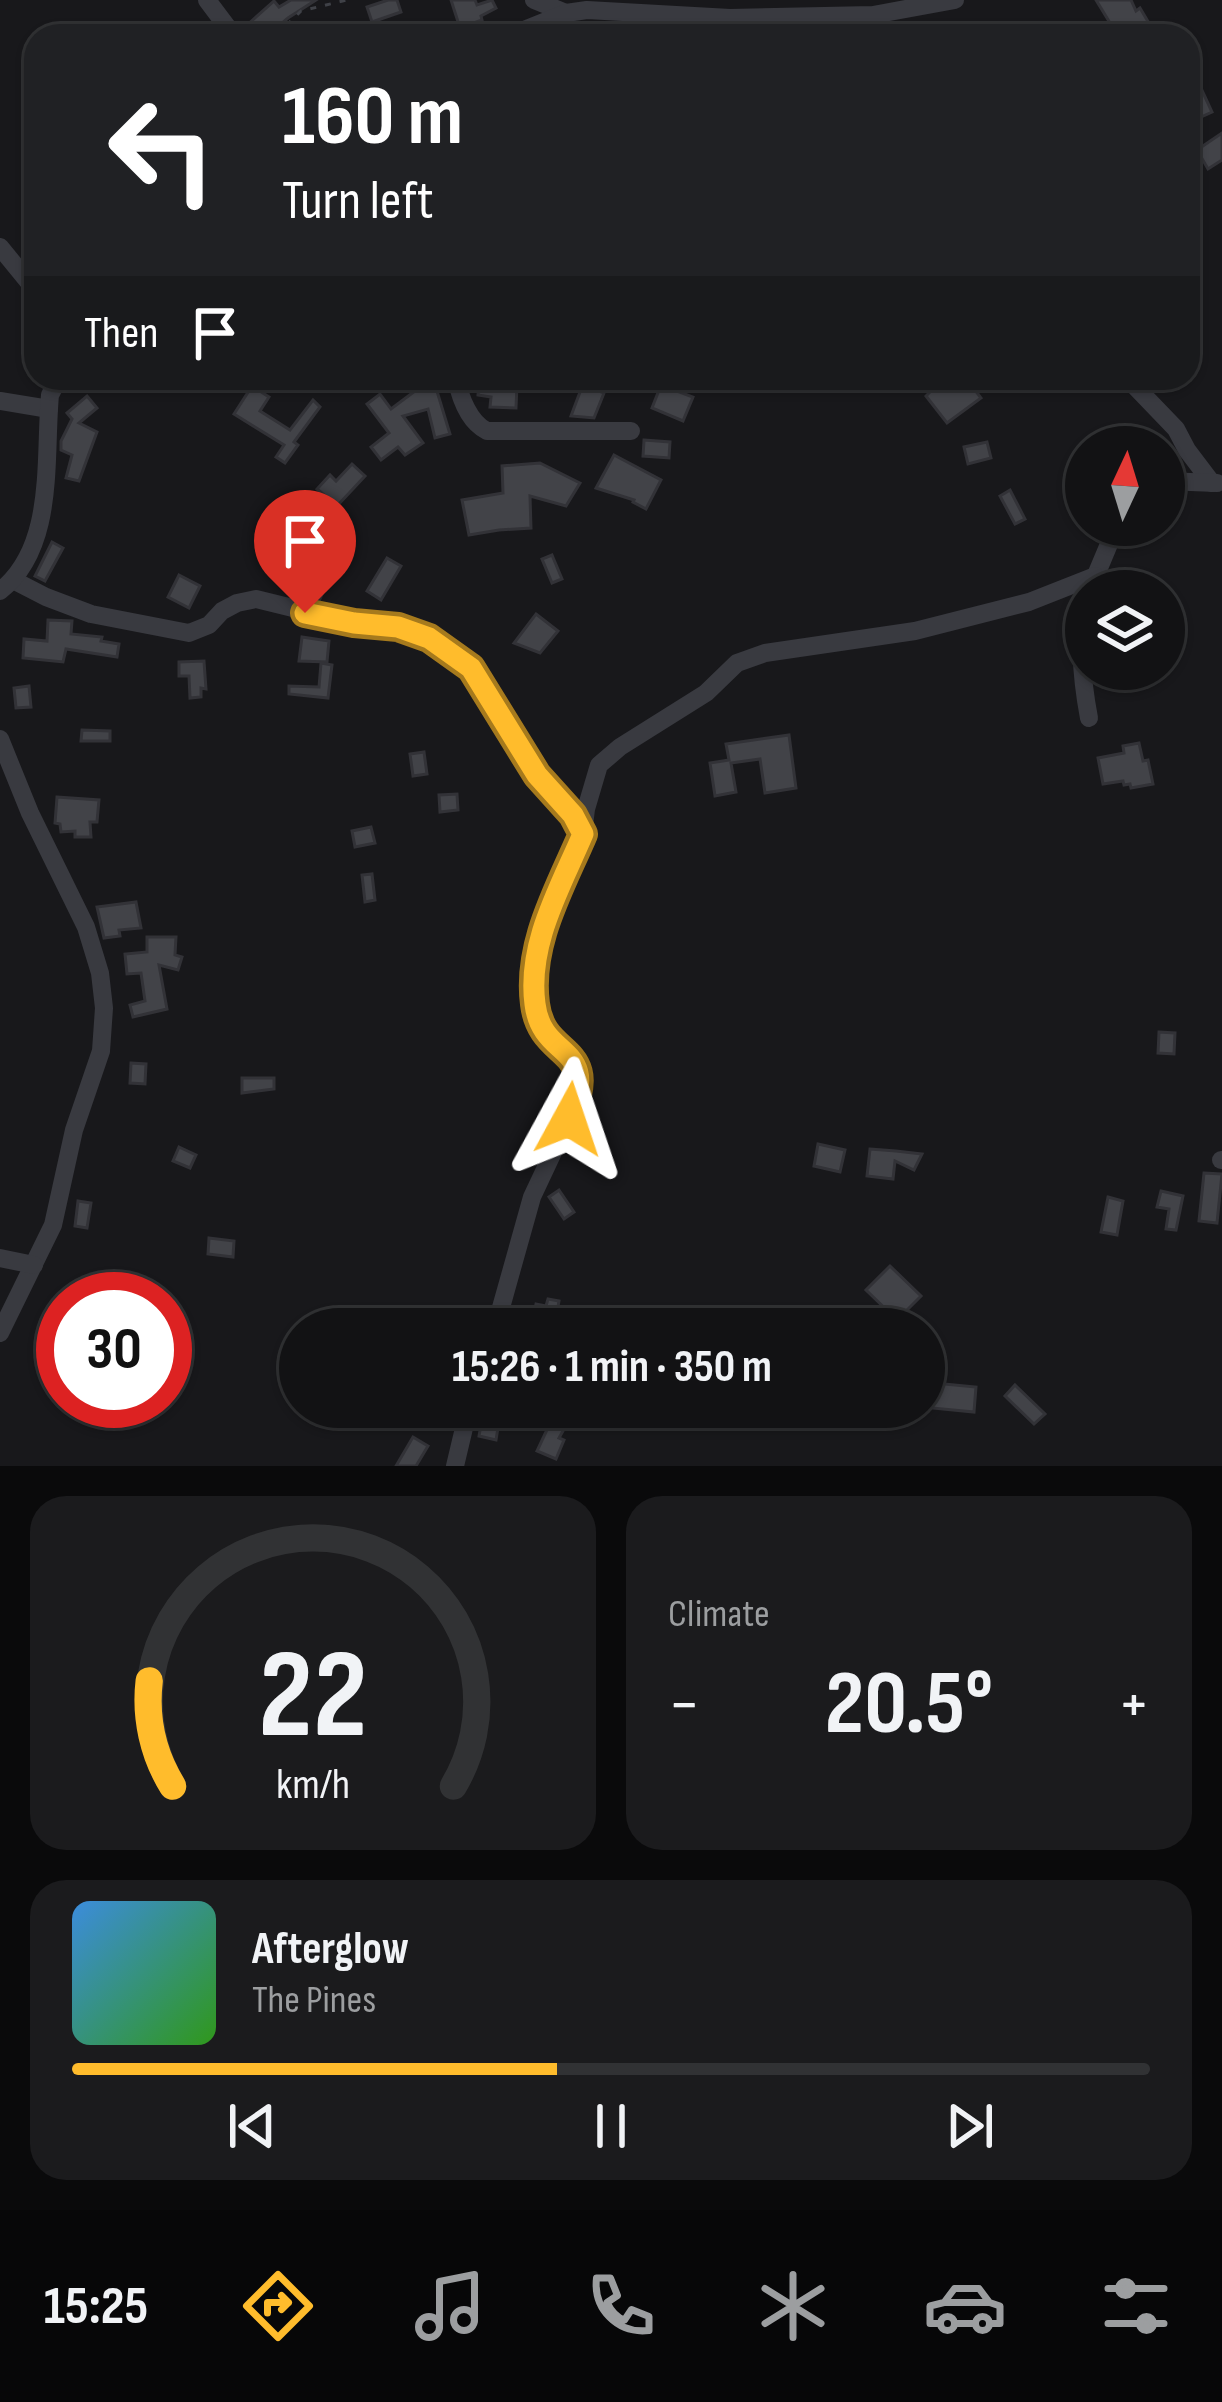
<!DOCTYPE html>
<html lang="en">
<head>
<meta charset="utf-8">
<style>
  :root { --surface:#121214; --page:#1b1b1d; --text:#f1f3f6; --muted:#9c9ea0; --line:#313234; --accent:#ffbc2c }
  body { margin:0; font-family:"Sofia Sans Condensed",sans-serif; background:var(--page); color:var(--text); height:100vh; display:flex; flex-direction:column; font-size:45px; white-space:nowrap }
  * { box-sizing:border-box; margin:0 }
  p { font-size:39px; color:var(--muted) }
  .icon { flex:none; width:66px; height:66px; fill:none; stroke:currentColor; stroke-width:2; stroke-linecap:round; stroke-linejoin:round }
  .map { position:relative; height:1466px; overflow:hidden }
  .panel { display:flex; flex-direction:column; gap:30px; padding:30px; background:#0a0a0b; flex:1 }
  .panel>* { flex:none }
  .guide { position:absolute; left:24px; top:24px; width:1176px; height:366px; border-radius:36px; box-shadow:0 3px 9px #0004,0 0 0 3px var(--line); background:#202124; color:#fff; overflow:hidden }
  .needle { width:78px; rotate:4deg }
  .controls { position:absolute; left:1065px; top:426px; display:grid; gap:24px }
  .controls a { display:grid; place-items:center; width:120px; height:120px; border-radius:50%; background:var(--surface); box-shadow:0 3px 9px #0004,0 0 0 3px var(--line); font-size:60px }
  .speed { position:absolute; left:36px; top:1272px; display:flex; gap:24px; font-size:60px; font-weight:700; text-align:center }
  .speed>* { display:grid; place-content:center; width:156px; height:156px; border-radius:50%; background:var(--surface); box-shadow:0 3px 9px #0004,0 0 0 3px var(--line); line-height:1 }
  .speed .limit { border:18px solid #d22; background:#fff; color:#111 }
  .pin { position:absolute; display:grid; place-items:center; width:102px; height:102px; color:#fff; margin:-123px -51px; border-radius:50% 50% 50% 0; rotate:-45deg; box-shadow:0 0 12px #0007 }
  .pin .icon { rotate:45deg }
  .me { position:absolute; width:132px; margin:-66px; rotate:5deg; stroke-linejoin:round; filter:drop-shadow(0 0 9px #0008) }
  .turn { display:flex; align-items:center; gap:42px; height:252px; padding:0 60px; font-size:54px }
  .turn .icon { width:156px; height:156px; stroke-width:2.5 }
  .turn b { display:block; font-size:84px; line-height:102px }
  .then { display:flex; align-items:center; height:114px; padding:0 60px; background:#0003; gap:24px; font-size:45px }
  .big { font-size:90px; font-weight:700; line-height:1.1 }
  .panel .widget { flex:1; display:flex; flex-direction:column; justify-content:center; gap:18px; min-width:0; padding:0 42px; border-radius:36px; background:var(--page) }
  .panel .dial { align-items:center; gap:0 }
  .dial svg { height:312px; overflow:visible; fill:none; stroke:var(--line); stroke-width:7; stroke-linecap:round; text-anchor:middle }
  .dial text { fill:var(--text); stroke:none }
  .song { display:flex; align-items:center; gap:36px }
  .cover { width:144px; height:144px; border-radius:18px; background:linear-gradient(135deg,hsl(210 70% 55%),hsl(110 70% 35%)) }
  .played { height:12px; border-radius:6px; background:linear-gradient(90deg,var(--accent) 45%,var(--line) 45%) }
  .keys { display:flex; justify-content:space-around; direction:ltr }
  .heat { display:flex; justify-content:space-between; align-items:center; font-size:66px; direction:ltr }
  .panel .tiles { flex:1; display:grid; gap:30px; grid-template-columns:1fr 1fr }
  .widget:last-child { grid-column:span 2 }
  .trip { position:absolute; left:279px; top:1308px; width:666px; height:120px; border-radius:60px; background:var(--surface); box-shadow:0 3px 9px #0004,0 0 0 3px var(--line); font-weight:700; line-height:120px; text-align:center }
  .tabs { display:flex; height:192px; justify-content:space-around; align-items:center; background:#070708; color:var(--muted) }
  .tabs .icon { width:84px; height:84px }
  .tabs .selected { color:var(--accent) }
  .tabs b { font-size:54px; color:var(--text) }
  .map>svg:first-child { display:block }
  .building { fill:#424348; stroke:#323237; stroke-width:3 }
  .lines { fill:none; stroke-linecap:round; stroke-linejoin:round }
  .path { stroke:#3f4147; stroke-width:3; stroke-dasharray:6 9; stroke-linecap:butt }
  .minor { stroke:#393a40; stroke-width:18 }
  .route-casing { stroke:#a67a1d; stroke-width:30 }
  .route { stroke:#ffbc2c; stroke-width:21 }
</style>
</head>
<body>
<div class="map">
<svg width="1222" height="1466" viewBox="0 0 1222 1466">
  <rect width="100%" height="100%" fill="#18181b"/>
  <g class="building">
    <path d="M291 0H316L288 18 267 36H255L246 26 274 1 279 7Z"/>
    <path d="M388 0H397L401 12 372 22 367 7Z"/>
    <path d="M451 0H475L477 5 492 0 496 8 481 16 482 20 460 28Z"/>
    <path d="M1096 0H1131L1136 11 1140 8 1153 30 1143 36H1118Z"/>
    <path d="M1200 86 1212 112 1188 123V91Z"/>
    <path d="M1222 133V160L1208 169 1197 150Z"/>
    <path d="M414 378H433L450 434 435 438 428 409 403 416 423 443 405 455 398 447 381 460 371 447 389 433 367 404 380 394 391 409 415 391Z"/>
    <path d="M963 378H966L981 398 947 423 926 396 940 382 947 390Z"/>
    <path d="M479 383 517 385 516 408 490 407 491 397 478 395Z"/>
    <path d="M583 384 604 393 594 418 571 416Z"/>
    <path d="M661 385 693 397 683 421 652 408Z"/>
    <path d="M252 386 269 397 260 411 290 430 313 400 320 407 294 442 298 445 285 463 276 457 284 445 234 414Z"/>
    <path d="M87 396 97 408 79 423 97 432 79 481 66 478 72 455 61 450V441L72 419 67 413Z"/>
    <path d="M644 440 670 442 669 458 643 456Z"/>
    <path d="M987 442 991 458 968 464 964 447Z"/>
    <path d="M614 455 661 480 646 509 633 502 634 500 596 488Z"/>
    <path d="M540 463 580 483 566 506 530 496 531 528 499 530 469 535 462 500 503 493 502 466Z"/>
    <path d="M352 464 365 476 337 506 317 489 330 475 336 481Z"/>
    <path d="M1010 490 1025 519 1015 524 1000 496Z"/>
    <path d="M272 528 291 535 281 559 263 552Z"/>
    <path d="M329 532 350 545 345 554 341 552 319 601 305 596 314 576 300 569 314 543 321 546Z"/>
    <path d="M52 542 63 548 45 581 35 576Z"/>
    <path d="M552 555 562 579 552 583 542 559Z"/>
    <path d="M387 558 401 566 381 600 367 591Z"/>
    <path d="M179 575 200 586 189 608 168 597Z"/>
    <path d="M536 614 558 631 540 653 514 643Z"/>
    <path d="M48 620 72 621 71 634 102 637 101 641 119 644 117 657 66 649 63 662 23 658 24 639 47 641Z"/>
    <path d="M302 637 329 641 327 662 299 661Z"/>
    <path d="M204 661 206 689 201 688V697L190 698 189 676H179V662Z"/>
    <path d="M321 663 332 665 328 698 289 694V686L319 687Z"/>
    <path d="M29 686 31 707 16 708 14 688Z"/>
    <path d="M82 730 110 731V741H81Z"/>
    <path d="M789 735 796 788 765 793 760 759 731 763 736 792 715 796 710 763 729 760 726 744Z"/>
    <path d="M1139 743 1143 761 1148 760 1153 784 1131 788 1130 784 1124 785 1123 781 1103 784 1098 758 1124 753 1123 746Z"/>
    <path d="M424 752 427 774 413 776 410 754Z"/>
    <path d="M457 794 458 810 440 812 439 795Z"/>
    <path d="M57 797 99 800 97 822H90L91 837H75V831L61 832 60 824 55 823Z"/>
    <path d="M371 827 375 843 355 847 352 831Z"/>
    <path d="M372 874 375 900 365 902 362 875Z"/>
    <path d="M136 902 141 928 119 930 120 936 104 938 97 907Z"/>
    <path d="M147 937H176L175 955 182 957 178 970 159 965 167 1009 133 1017 130 1005 145 1001 141 973 127 974 125 954 147 952Z"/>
    <path d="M1159 1032 1175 1033 1174 1054 1158 1053Z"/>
    <path d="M131 1063 146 1064 145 1084 130 1083Z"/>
    <path d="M242 1078H274V1089L242 1093Z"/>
    <path d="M818 1144 845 1150 840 1172 814 1166Z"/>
    <path d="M179 1147 196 1155 190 1168 173 1161Z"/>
    <path d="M870 1149 896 1151 922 1154 914 1170 895 1161 893 1179 867 1176Z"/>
    <path d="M1204 1173 1222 1174 1217 1223 1199 1221Z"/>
    <path d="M559 1190 574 1212 564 1219 549 1197Z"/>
    <path d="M1161 1191 1183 1196 1176 1230 1166 1229 1169 1209 1157 1207Z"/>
    <path d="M1108 1197 1123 1201 1117 1235 1101 1232Z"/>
    <path d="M78 1201 91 1203 87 1228 75 1226Z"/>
    <path d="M209 1238 234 1241 233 1257 208 1254Z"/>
    <path d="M890 1266 921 1296 897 1320 866 1290Z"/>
    <path d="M548 1299 559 1301 554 1329H531L536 1304 546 1306Z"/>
    <path d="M934 1383 976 1387 974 1412 932 1408Z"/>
    <path d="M1015 1385 1045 1414 1034 1424 1005 1396Z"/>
    <path d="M484 1407 501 1410 496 1440 479 1436Z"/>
    <path d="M531 1407H569L575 1410 559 1438 564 1440 556 1459 537 1451 552 1419Z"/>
    <path d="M413 1437 428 1446 416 1466H396Z"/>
  </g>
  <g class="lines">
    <g class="path">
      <path d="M276 36 301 11 347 0"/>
      <path d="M1084 477H1086"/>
    </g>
    <g class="minor">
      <path d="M207 0 234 36"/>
      <path d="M534 0 566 13"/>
      <path d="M509 36 566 13 587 10 730 18 873 15 955 0"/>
      <path d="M0 247 36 291"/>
      <path d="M456 378C460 397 469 422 487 431H631"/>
      <path d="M1127 378 1176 429 1187 450 1212 483"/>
      <path d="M0 401 49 409"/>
      <path d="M1164 481 1217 483"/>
      <path d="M13 580 46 597 91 614 189 633 209 625 222 611 237 603 256 599 354 623 397 627 429 638 471 668 537 775 573 815 583 834"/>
      <path d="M1091 587 1117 525"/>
      <path d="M0 591C56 547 44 459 50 395L59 378"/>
      <path d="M1086 602C1078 639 1082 681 1089 718"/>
      <path d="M0 739 30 813 86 927 100 973 104 1008 101 1051 74 1130 53 1225 0 1333"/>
      <path d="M1221 1160H1222"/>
      <path d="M0 1258 34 1265"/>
      <path d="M495 1329 532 1197 580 1095 581 1074 574 1062 545 1031 535 1011 533 973 541 932 583 834 586 809 599 765 620 747 706 693 737 663 765 653 915 631 1029 602 1095 576"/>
      <path d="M455 1466 469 1407"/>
    </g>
  </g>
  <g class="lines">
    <defs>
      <path id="route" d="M305 613 354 623 398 627 429 638 471 668 537 775 573 815 583 834C560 888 527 944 535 1004 542 1062 602 1042 569 1119"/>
    </defs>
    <use href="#route" class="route-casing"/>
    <use href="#route" class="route"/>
  </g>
</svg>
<div class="controls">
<a><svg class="needle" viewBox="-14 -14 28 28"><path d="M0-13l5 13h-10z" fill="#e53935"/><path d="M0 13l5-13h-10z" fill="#9c9ea0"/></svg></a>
<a><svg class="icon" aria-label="layers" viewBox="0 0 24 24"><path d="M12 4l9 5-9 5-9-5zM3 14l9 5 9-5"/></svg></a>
</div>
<div class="speed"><div class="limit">30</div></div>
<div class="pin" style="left:305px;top:613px;background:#d93025"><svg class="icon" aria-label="arrive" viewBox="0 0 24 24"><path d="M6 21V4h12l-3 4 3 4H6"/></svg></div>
<svg class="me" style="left:569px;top:1119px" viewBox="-20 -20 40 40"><path d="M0-17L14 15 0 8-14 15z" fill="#ffbc2c" stroke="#fff" stroke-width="4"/></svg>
<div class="trip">15:26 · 1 min · 350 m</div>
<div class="guide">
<div class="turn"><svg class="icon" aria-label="left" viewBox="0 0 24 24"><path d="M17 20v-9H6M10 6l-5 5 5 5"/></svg><div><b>160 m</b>Turn left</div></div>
<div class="then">Then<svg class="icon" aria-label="arrive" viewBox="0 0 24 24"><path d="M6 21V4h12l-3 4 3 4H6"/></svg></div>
</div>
</div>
<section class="panel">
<div class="tiles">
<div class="widget dial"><svg viewBox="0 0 100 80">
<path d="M14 69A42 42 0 1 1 86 69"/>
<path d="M14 69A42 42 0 0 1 8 42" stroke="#ffbc2c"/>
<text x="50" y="56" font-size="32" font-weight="700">22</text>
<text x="50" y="72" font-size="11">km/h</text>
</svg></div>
<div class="widget"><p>Climate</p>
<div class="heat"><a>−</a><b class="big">20.5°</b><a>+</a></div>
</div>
<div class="widget">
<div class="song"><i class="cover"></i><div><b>Afterglow</b><p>The Pines</p></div></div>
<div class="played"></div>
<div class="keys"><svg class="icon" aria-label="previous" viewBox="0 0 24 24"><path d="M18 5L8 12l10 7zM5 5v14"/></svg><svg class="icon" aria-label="pause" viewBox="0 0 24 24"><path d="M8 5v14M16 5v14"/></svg><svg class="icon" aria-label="next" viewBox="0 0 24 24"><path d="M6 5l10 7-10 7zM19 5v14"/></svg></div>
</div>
</div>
</section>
<nav class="tabs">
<b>15:25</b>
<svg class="icon selected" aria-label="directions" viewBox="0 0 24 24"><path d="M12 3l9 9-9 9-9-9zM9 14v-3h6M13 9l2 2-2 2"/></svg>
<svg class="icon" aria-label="music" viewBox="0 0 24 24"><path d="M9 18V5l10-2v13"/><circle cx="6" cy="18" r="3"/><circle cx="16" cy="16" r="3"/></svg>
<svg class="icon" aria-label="phone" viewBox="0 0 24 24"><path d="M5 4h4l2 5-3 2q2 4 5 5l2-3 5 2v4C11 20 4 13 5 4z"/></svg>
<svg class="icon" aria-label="climate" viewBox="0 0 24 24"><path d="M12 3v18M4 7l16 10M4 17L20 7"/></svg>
<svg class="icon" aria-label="car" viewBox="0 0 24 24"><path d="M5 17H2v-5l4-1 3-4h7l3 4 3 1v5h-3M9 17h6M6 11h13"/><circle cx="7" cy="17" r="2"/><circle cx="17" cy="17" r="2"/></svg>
<svg class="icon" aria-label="filters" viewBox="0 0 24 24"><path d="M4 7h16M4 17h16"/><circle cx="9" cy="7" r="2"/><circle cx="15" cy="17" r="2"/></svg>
</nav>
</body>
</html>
